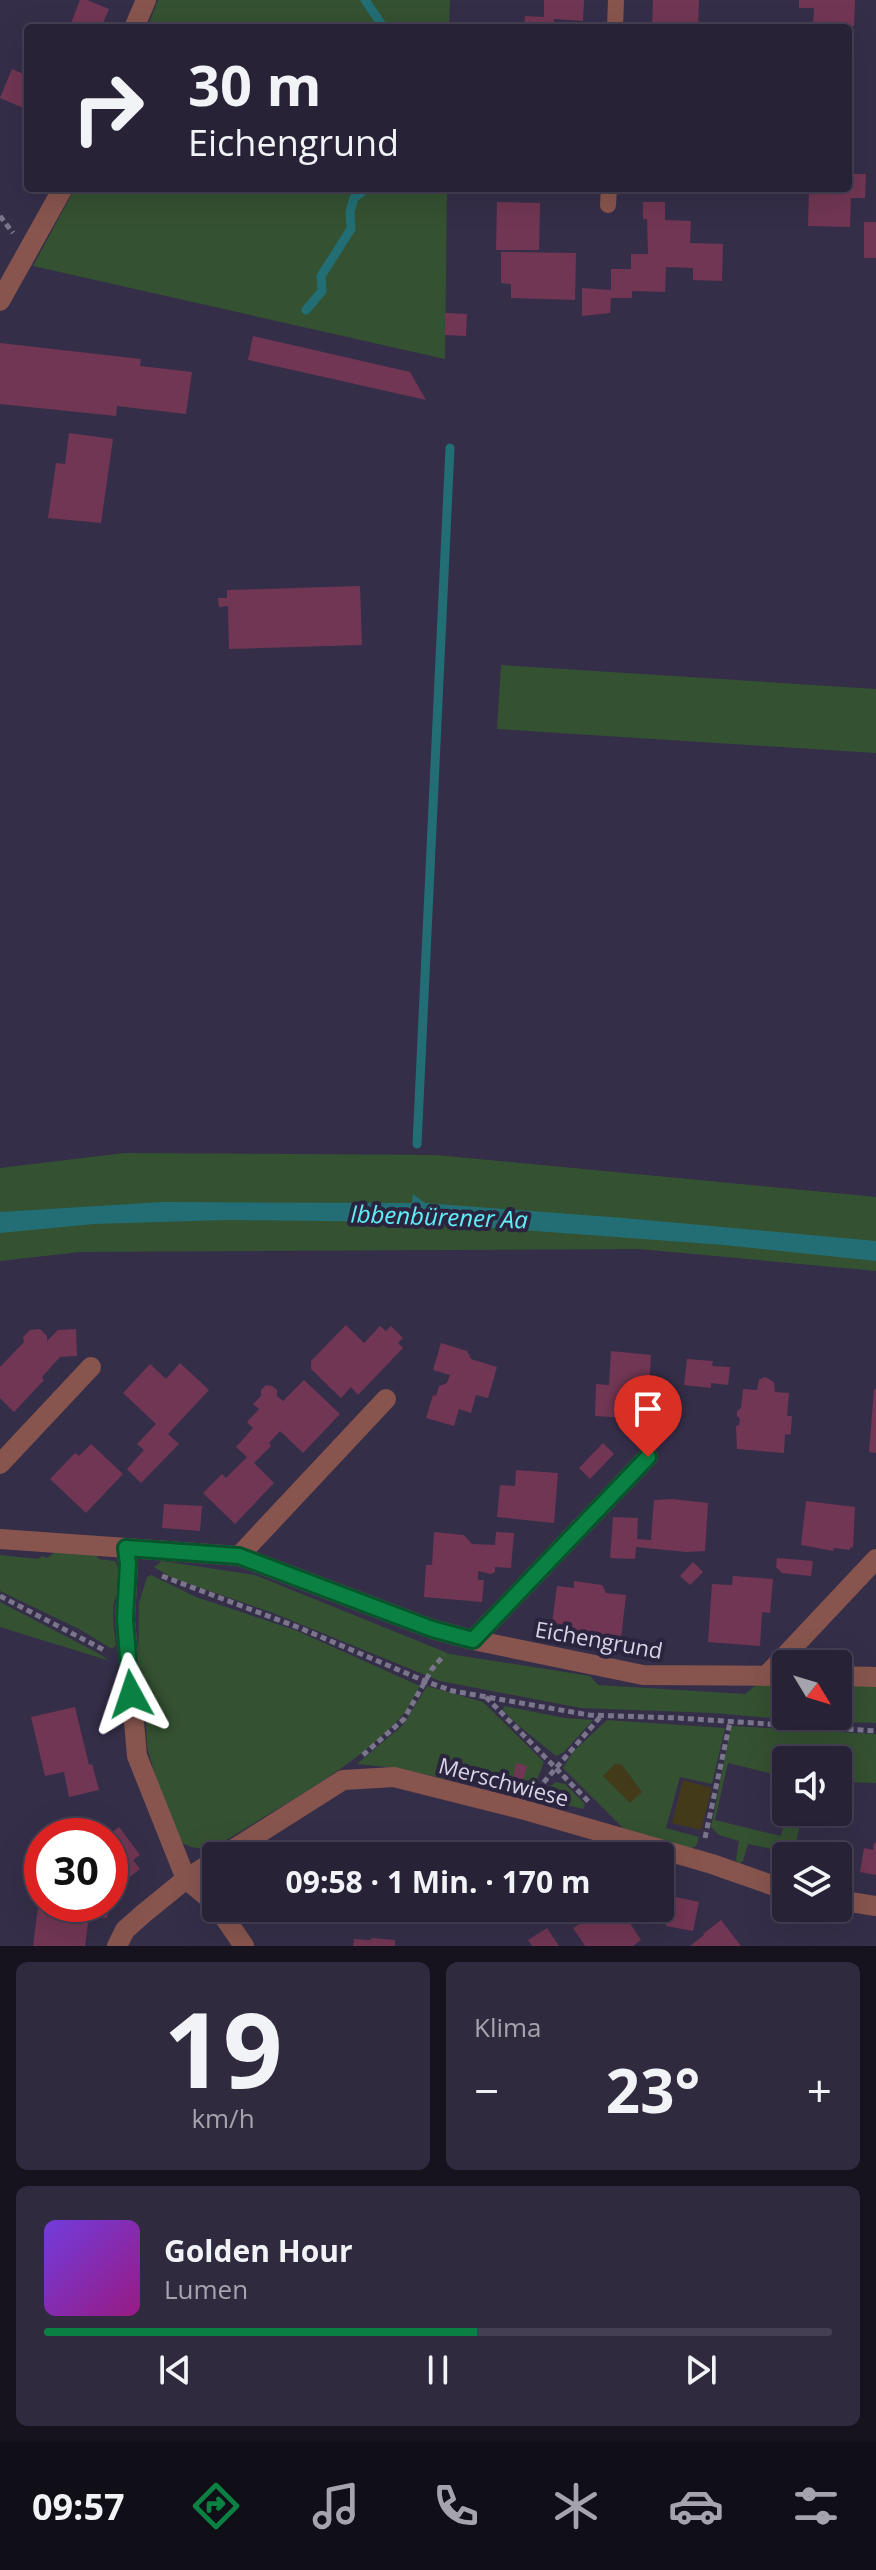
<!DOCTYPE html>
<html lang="de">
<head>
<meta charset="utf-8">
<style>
  :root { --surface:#282237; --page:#302a3f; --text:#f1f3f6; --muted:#a5a4ad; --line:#443f52; --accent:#0b8043 }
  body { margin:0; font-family:"Open Sans",sans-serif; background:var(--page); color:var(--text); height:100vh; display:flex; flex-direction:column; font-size:30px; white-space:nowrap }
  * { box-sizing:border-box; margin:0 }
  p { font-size:26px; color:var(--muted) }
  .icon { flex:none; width:44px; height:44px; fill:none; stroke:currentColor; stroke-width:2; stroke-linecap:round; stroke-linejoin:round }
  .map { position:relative; height:1946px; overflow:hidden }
  .details { display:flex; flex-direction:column; gap:16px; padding:16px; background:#16131e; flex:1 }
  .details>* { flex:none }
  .banner { position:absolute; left:24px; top:24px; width:828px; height:168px; border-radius:8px; box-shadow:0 8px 32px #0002,0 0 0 2px var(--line); background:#282237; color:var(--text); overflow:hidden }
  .needle { width:52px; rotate:128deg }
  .buttons { position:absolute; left:772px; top:1650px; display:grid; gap:16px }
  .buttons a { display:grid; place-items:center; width:80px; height:80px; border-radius:8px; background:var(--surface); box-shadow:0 8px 32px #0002,0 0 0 2px var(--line); font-size:40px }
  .speed { position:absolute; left:24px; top:1818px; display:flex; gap:16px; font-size:40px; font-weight:700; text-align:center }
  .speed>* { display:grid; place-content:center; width:104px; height:104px; border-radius:50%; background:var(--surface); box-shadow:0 8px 32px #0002,0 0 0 2px var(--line); line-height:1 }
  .speed .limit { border:12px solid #d22; background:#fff; color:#111 }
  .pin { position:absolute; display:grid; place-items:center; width:68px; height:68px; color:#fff; margin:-82px -34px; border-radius:50% 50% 50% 0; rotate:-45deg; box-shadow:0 0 8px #0007 }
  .pin .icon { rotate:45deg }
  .me { position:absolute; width:88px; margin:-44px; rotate:355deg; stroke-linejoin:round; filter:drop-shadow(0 0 6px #0008) }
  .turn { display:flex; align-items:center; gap:28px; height:168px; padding:0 32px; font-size:36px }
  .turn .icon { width:104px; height:104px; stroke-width:2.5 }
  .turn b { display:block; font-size:56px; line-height:68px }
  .big { font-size:60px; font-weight:700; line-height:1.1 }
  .details .tile { flex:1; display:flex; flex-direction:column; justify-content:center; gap:12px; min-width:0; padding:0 28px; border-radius:12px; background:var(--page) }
  .details .dial { align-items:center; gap:0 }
  .dial b { font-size:104px; line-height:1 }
  .song { display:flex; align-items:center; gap:24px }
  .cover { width:96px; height:96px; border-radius:12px; background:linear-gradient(135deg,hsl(260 70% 55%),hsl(310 70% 35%)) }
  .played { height:8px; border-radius:4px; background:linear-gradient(90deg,var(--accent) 55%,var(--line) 55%) }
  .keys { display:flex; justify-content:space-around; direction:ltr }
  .heat { display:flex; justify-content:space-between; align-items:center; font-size:44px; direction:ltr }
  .details .tiles { flex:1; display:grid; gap:16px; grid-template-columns:1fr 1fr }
  .tile:last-child { grid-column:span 2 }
  .trip { position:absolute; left:202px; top:1842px; width:472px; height:80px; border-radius:8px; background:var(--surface); box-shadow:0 8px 32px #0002,0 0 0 2px var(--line); font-weight:700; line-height:80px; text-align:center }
  .dock { display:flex; height:128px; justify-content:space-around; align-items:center; background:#100e16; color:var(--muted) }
  .dock .icon { width:56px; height:56px }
  .dock .current { color:var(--accent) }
  .dock b { font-size:36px; color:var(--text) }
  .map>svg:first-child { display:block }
  .green { fill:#345131 }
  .sand { fill:#433a1a }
  .water { fill:#226e74 }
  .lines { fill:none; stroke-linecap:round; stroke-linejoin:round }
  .stream { stroke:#226e74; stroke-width:9 }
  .building { fill:#713653 }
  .path { stroke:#7b758c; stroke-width:5; stroke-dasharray:6 4; stroke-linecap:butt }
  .lane { stroke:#87554e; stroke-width:16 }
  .street { stroke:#87554e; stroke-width:20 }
  .route-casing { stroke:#07532c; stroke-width:20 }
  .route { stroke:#0b8043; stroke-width:14 }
  .labels { text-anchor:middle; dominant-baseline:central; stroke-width:8; stroke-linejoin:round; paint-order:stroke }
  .street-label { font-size:22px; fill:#d8d4e6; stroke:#2b243f }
  .water-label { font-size:24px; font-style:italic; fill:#61edf8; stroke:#2b243f }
</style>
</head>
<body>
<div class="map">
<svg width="876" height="1946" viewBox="0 0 876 1946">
  <rect width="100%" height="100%" fill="#352e49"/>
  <g class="green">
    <path d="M158 0H450L449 28H147Z"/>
    <path d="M75 188H447L445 359 33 266Z"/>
    <path d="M501 665 876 689V753L497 729Z"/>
    <path d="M124 1153 436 1155 876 1197V1271L639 1249 80 1252 0 1261V1168Z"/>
    <path d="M61 1548 94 1552 99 1559 115 1561 124 1583C108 1598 114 1625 116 1645L112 1649 79 1629 0 1591V1555L38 1559 42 1556 47 1558Z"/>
    <path d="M162 1561 255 1575 450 1654 590 1676 598 1685 745 1694 757 1684 786 1682V1716H838V1689L846 1683 876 1682V1723L805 1721 713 1713 581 1708 440 1681 273 1613 172 1578 154 1567Z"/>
    <path d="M151 1575 196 1597 295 1630 420 1686C414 1696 409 1709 401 1717 354 1768 288 1801 230 1838 206 1850 197 1853 173 1838L147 1747 144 1676 138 1667 139 1603 147 1577Z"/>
    <path d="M0 1602 96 1652 110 1661 0 1627Z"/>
    <path d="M427 1686 483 1702 544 1762 536 1783 525 1793H511L396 1768 357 1764 403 1725Z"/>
    <path d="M504 1706 565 1718 593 1720 564 1752 556 1756 519 1726 503 1710Z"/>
    <path d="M607 1720 725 1728 712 1784 680 1777 666 1828 699 1837 696 1846 692 1848 635 1840 563 1768 573 1752Z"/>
    <path d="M731 1726 876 1734V1783L838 1782V1760H786V1777L728 1763 715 1820 781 1836 787 1812H803L793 1856H786V1881L780 1869 773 1866 776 1850 748 1844 743 1861 739 1864 736 1860 739 1841 719 1835 711 1827Z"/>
    <path d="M556 1782 565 1784 585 1804 583 1809 537 1798 539 1794Z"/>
  </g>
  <g class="sand">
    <path d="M615 1764 622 1765 642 1792 630 1803 603 1776Z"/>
    <path d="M683 1780 712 1788 701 1830 672 1823Z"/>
  </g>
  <path class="water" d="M413 1194 425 1203 624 1218 876 1241V1261L724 1245 413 1222 228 1220 94 1224 0 1233V1212L163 1202 401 1203H412Z"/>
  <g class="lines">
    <g class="stream">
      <path d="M365 0 384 28"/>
      <path d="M306 310 322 291 321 276 351 229 350 212 354 198 367 188"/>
      <path d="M417 1144 450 448"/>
    </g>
  </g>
  <g class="building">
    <path d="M80 0H87L109 9 101 28H69Z"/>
    <path d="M544 0H584L583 21 554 19 553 28H524L525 16 544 17Z"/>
    <path d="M653 0H699L698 28H652Z"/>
    <path d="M799 0H855L854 26 790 28 791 23 813 24 814 8H799Z"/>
    <path d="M12 69 28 76V110L0 98Z"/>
    <path d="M851 174H866L865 198H851L850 227 808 226 809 188 850 189Z"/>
    <path d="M497 202 540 203 539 250H496Z"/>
    <path d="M643 202H665V220L691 221 690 243 723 244 722 281 693 280V268L666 267 665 292 632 291V298H611L610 313 582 316V288L611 290V269H631V254H648L647 219H643Z"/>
    <rect x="864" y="222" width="12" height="36"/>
    <path d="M501 252 576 253 575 300 511 298V284L501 283Z"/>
    <path d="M445 313 467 314 466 336 445 335Z"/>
    <path d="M253 336 410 372 426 400 248 360Z"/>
    <path d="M0 343 141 359 140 366 192 372 186 414 117 406 116 416 0 404Z"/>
    <path d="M69 433 113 439 101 523 48 518 56 463 65 464Z"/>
    <path d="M360 586 362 645 229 649 228 606 219 607 218 598H227V590Z"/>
    <path d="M346 1325 364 1343 380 1326 386 1331 391 1326 403 1338 398 1343 403 1348 358 1395 351 1387 341 1398 311 1369V1361Z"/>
    <path d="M40 1329 47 1336V1341L58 1330 76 1329 77 1356 60 1357 42 1377 44 1380 14 1412 0 1398V1367L24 1342 23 1337 30 1330Z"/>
    <path d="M441 1343 467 1351 471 1359 497 1367 488 1398 476 1395 471 1413 459 1409 454 1426 426 1418 433 1395 436 1396 439 1386 447 1383 450 1375 433 1370Z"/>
    <path d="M611 1351 651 1355 649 1390H644L641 1419 595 1416 596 1384 609 1385Z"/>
    <path d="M687 1359 713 1361 712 1366 730 1367 728 1385 711 1383V1388L684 1385Z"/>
    <path d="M180 1363 209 1390 168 1434 179 1444 141 1483 127 1469 144 1450 137 1444 156 1424 123 1393 150 1364 166 1379Z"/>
    <path d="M765 1377 774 1382 775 1392 789 1393 787 1416H792L791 1431 790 1435 785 1434 784 1453 737 1449 736 1426 739 1425 740 1419 737 1416V1411L741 1408 743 1389 757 1390 759 1380Z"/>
    <path d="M304 1380 340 1414 303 1453 280 1431 269 1443 271 1446 254 1463 274 1483 235 1524 203 1493 222 1474 226 1478 247 1457 236 1447 253 1428 247 1422 259 1409 253 1404 261 1396V1390L266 1385 272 1386 277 1390V1396L283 1401Z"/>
    <path d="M874 1389H876V1453L869 1452Z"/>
    <path d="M603 1443 614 1454 590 1479 579 1468Z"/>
    <path d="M91 1444 123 1474 86 1513 50 1479 75 1453 79 1456Z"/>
    <path d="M516 1470 558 1473 554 1523 497 1517 500 1485 515 1486Z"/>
    <path d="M672 1499 708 1503 705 1551 686 1552 636 1547 635 1559 610 1558 613 1517 638 1518 637 1539 651 1540 654 1500Z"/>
    <path d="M806 1501 855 1507 853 1548 850 1547V1550L834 1548 833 1551 801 1545Z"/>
    <path d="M164 1504 202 1506 200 1531 162 1528Z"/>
    <path d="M434 1532 464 1535 472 1544 495 1545 496 1532 514 1533 511 1568 495 1567V1572L491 1574 478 1571V1580H484L482 1602 424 1597 426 1565H432Z"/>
    <path d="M777 1558 813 1561 811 1576 782 1573 776 1567Z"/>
    <path d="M693 1562 703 1572 690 1585 680 1576Z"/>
    <path d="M733 1576 773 1579 770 1613 762 1612 760 1646 708 1642 712 1584 732 1585Z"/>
    <path d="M574 1581 602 1585 606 1593 626 1595 621 1639 578 1635 573 1632 571 1625 552 1623 557 1586 574 1588Z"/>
    <path d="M75 1707 89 1765 92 1764 99 1790 69 1797 64 1772 45 1776 31 1717Z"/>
    <path d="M516 1763 527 1766 523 1781 513 1778Z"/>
    <path d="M119 1827 140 1855 133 1860 140 1869 127 1879 110 1877V1836H107Z"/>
    <path d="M874 1843H876V1875L860 1872 864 1848 873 1850Z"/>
    <path d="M671 1896 699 1902 693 1931 666 1926Z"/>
    <path d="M69 1904H109L107 1918 89 1915 85 1946H33L38 1907 68 1911Z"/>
    <path d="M289 1908H329V1919L289 1916Z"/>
    <path d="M428 1908H461L438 1924Z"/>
    <path d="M594 1908 600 1910 604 1908H620L641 1940 633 1946H585L573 1928 588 1919 585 1914Z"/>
    <path d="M721 1920 741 1946H690L704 1935 703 1934Z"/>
    <path d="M547 1928 559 1946H532L528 1940Z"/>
    <path d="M371 1938 395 1940V1946H353L354 1939 371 1940Z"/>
  </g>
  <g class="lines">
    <g class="path">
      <path d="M0 216 13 233"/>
      <path d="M162 1576 300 1628 427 1682 453 1691 589 1715 678 1718 876 1731"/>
      <path d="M0 1596 106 1651"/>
      <path d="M486 1697 591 1804"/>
      <path d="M363 1755 404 1719 432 1669 444 1655"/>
      <path d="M537 1790 601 1716"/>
      <path d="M705 1838 730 1722"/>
    </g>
    <g class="lane">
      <path d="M615 28 616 0"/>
      <path d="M608 205 609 188"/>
    </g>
    <g class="street">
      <path d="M134 28 146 0"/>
      <path d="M0 301 63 188"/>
      <path d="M0 1464 91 1367"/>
      <path d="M0 1539 239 1556 432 1629 473 1640 643 1675 786 1676"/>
      <path d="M126 1548 128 1564 125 1619 137 1756 186 1879 216 1904"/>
      <path d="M239 1556 386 1399"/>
      <path d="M473 1640 648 1457"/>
      <path d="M766 1676 876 1559"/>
      <path d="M838 1676 876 1677"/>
      <path d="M223 1856 343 1780 394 1777 521 1809 712 1864 786 1890"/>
      <path d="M838 1900 876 1906"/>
      <path d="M218 1908 244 1946"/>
      <path d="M117 1946 125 1930 143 1914 186 1879 216 1860"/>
    </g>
  </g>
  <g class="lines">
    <defs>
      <path id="route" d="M131 1694 125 1619 128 1564 126 1548 239 1556 432 1629 473 1640 648 1457"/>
    </defs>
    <use href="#route" class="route-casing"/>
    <use href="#route" class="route"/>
  </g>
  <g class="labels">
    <g class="street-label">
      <text transform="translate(599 1639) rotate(10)">Eichengrund</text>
      <text transform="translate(504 1781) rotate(15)">Merschwiese</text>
    </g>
    <g class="water-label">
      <text transform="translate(439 1216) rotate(2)">Ibbenbürener Aa</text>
    </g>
  </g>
</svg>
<div class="buttons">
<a><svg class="needle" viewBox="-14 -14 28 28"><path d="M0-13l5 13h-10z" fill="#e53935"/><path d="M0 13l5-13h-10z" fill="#a5a4ad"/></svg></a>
<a><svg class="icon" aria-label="sound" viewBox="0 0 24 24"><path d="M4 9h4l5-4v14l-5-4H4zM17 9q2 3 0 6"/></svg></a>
<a><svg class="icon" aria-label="layers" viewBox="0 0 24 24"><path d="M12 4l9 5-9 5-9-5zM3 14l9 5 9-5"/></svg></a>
</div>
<div class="speed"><div class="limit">30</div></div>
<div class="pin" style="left:648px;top:1457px;background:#d93025"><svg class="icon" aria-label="arrive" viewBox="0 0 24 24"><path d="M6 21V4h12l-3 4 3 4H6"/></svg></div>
<svg class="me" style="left:131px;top:1694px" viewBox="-20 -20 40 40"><path d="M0-17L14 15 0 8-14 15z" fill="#0b8043" stroke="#fff" stroke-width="4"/></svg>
<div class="trip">09:58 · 1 Min. · 170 m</div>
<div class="banner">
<div class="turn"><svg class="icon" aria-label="right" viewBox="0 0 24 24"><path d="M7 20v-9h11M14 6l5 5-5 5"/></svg><div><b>30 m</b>Eichengrund</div></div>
</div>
</div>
<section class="details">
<div class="tiles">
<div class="tile dial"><b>19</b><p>km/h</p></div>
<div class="tile"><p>Klima</p>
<div class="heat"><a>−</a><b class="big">23°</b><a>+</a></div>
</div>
<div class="tile">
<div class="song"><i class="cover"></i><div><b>Golden Hour</b><p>Lumen</p></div></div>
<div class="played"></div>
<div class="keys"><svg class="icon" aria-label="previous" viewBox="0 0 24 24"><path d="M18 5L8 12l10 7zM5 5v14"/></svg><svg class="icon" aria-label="pause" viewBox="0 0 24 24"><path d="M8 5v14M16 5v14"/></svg><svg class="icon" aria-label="next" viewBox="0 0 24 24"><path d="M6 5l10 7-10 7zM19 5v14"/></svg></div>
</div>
</div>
</section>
<nav class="dock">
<b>09:57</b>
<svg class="icon current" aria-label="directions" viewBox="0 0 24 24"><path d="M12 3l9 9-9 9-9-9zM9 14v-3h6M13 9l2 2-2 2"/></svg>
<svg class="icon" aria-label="music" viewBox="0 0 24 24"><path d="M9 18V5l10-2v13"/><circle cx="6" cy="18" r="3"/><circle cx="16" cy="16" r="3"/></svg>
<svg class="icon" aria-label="phone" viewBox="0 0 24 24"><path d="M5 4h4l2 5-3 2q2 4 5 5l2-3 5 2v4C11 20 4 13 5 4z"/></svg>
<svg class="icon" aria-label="climate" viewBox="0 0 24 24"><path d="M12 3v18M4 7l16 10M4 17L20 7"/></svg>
<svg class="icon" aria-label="car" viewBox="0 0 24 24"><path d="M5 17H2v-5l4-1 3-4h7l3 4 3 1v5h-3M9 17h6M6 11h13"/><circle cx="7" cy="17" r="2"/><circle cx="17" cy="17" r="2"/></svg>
<svg class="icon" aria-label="filters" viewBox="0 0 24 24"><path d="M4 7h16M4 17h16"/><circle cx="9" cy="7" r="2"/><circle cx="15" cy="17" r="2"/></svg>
</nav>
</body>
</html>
